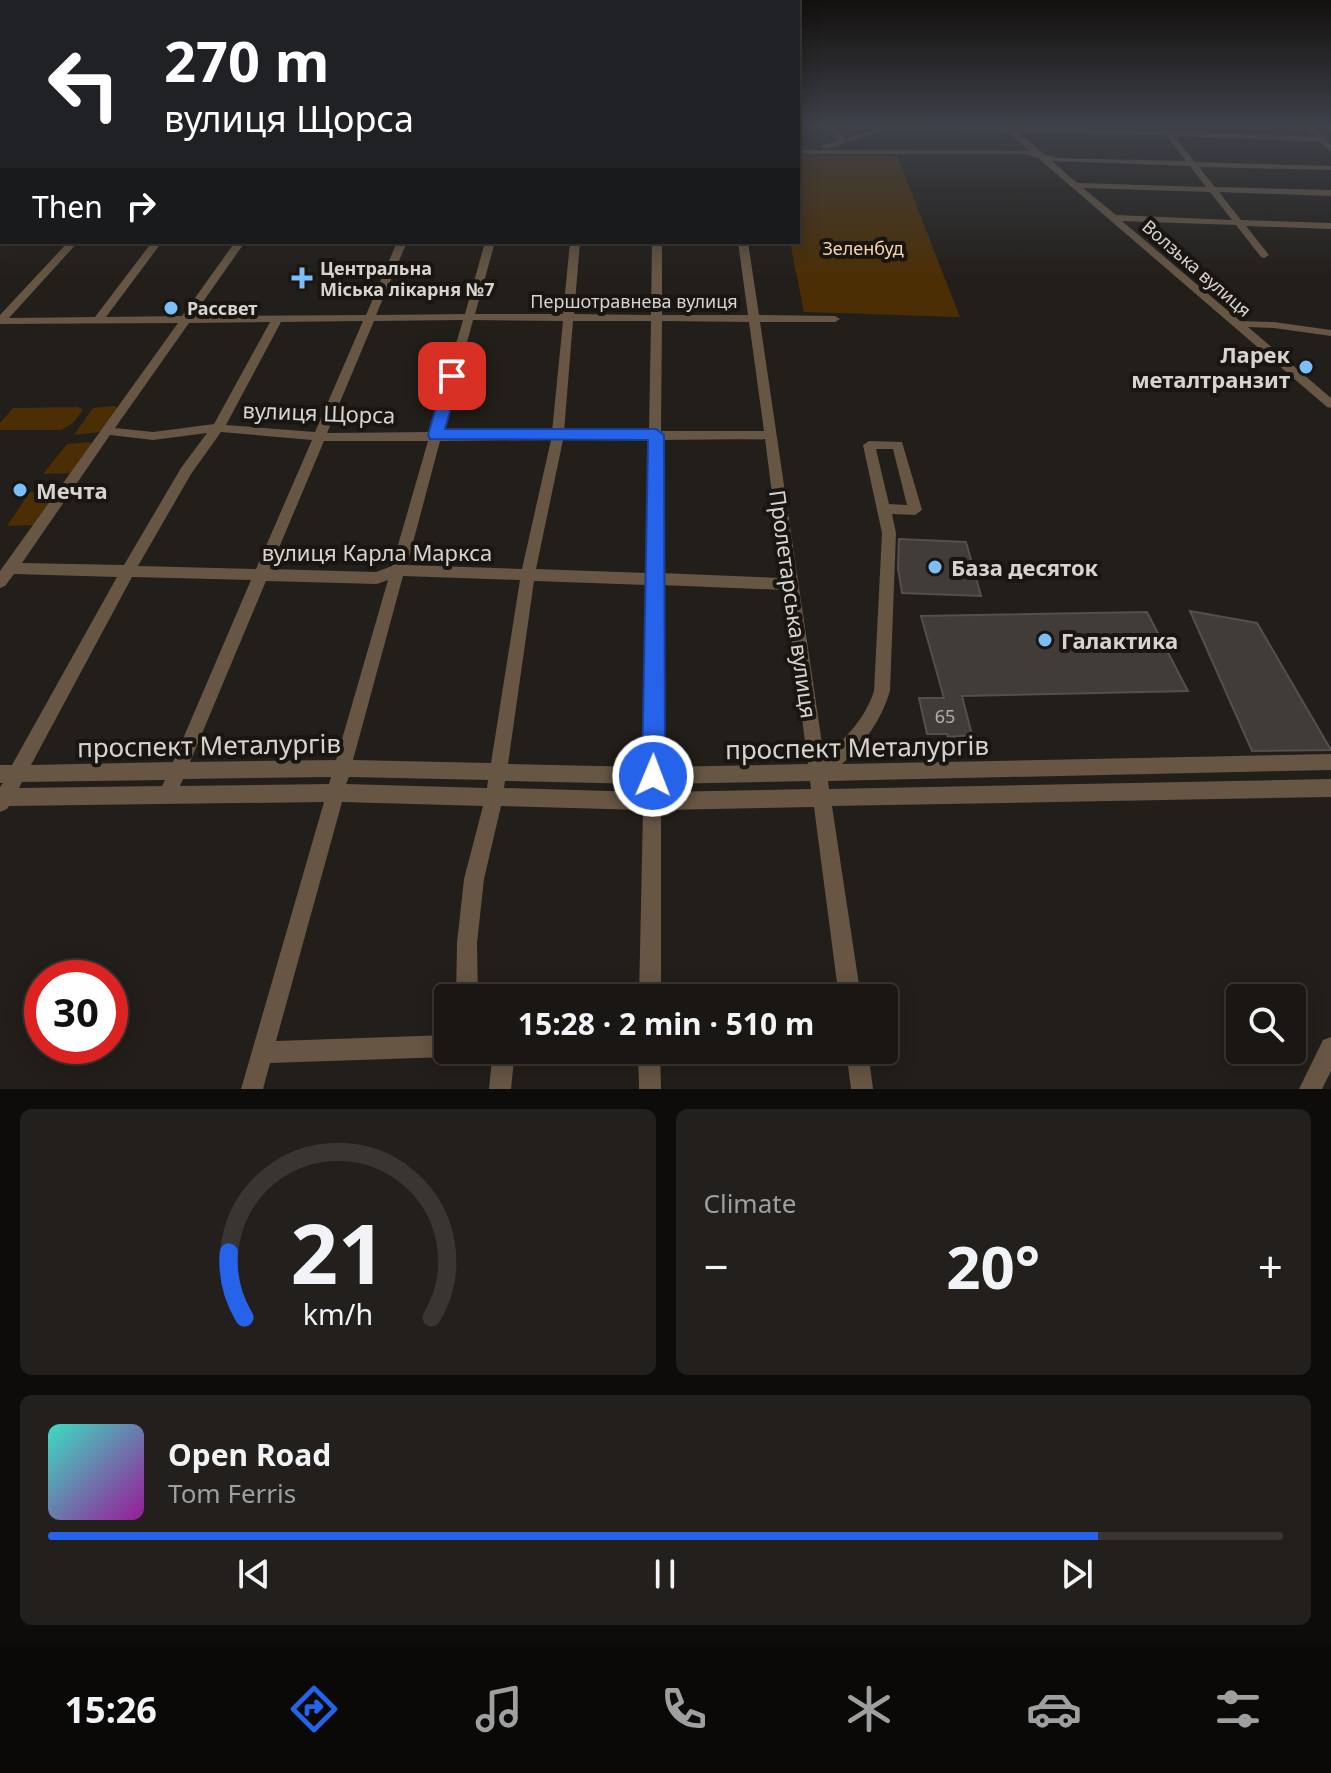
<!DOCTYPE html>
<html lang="en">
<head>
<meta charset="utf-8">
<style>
  :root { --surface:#1a1613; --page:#231f1c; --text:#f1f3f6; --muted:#9f9fa0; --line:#383533; --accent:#2563eb }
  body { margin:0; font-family:"Noto Sans",sans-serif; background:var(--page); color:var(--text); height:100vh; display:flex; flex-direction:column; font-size:30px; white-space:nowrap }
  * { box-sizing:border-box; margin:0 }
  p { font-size:26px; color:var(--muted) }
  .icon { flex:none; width:44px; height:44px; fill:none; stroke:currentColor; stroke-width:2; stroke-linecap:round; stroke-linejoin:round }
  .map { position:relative; height:1089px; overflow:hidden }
  .sheet { display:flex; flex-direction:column; gap:20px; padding:20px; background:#0e0c0a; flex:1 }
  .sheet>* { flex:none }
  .hud { position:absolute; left:0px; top:0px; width:800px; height:244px; box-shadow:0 4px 20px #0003,0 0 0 2px var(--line); background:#202124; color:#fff; overflow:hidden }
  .controls { position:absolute; left:1226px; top:984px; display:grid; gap:16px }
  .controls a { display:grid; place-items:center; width:80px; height:80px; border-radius:8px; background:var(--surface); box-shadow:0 4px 20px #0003,0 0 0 2px var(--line); font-size:40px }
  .speed { position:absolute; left:24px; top:960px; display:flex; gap:16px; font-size:40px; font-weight:700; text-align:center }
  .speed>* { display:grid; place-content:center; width:104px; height:104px; border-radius:50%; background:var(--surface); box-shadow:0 4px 20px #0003,0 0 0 2px var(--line); line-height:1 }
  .speed .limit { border:12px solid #d22; background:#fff; color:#111 }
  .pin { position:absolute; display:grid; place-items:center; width:68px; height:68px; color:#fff; margin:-34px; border-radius:16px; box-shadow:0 4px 12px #0006 }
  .me { position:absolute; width:88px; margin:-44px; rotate:1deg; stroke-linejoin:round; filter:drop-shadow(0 0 6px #0008) }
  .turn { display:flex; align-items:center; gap:28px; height:168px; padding:0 32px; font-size:36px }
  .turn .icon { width:104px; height:104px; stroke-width:2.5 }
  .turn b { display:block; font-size:56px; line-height:68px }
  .then { display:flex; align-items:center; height:76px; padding:0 32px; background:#0003; gap:16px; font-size:30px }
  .big { font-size:60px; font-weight:700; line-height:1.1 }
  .sheet .widget { flex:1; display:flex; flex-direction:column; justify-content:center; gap:12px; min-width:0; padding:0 28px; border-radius:12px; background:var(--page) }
  .sheet .dial { align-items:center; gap:0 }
  .dial svg { height:208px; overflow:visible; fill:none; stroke:var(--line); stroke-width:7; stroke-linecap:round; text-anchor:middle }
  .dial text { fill:var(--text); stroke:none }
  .song { display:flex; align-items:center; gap:24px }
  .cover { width:96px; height:96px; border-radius:12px; background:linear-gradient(135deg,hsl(170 70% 55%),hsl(300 70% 35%)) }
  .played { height:8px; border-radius:4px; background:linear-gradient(90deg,var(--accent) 85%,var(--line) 85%) }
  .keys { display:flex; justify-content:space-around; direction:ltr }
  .heat { display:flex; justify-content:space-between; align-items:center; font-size:44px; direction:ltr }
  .sheet .tiles { flex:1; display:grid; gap:20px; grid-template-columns:1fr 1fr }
  .widget:last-child { grid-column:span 2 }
  .trip { position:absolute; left:434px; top:984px; width:464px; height:80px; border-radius:8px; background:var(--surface); box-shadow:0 4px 20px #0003,0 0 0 2px var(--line); font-weight:700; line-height:80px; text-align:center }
  .dock { display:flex; height:128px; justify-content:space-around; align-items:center; background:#0a0908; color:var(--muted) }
  .dock .icon { width:56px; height:56px }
  .dock .active { color:var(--accent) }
  .dock b { font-size:36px; color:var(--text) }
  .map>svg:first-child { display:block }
  .green { fill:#4b2e04 }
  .building { fill:#413c37; stroke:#544f4a; stroke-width:2 }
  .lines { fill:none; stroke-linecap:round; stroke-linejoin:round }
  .minor { fill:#665643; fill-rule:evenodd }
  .route { fill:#2563eb; stroke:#184099; stroke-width:2 }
  .poi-dot { fill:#7bbef8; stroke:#191510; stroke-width:3 }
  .labels { text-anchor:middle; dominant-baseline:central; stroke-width:8; stroke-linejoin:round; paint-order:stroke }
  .far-park-label { font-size:18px; fill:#f7d4ac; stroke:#191510 }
  .far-poi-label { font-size:18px; font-weight:bold; fill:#d7d4d0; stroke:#191510; text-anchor:start }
  .far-street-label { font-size:18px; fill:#d7d4d0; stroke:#191510 }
  .number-label { font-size:18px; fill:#b2aeaa }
  .poi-label { font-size:22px; font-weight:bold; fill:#d7d4d0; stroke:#191510; text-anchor:start }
  .street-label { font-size:22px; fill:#d7d4d0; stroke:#191510 }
  .near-street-label { font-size:26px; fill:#d7d4d0; stroke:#191510 }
</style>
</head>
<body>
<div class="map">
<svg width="1331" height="1089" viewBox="0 0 1331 1089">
  <rect width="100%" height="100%" fill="#221e19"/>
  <g class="green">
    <path d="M798 155 897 156 960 317 804 312 790 242H798Z"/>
    <path d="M114 406 117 408 101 432 74 435 93 408Z"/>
    <path d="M78 407 83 410 72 424 61 430H0V423L13 408Z"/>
    <path d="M89 442 92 444 72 473 43 474 67 444Z"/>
    <path d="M30 492H60L35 525 7 526Z"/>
  </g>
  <g class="building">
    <path d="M899 539 966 542 981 596 902 593 898 568Z"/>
    <path d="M1190 611 1257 623 1331 750 1252 751Z"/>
    <path d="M1147 612 1188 691 962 696 972 735 948 737 947 734H927L919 698H944L921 616Z"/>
  </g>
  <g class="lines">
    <g class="minor">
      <path d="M826 126H834L845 139 874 130 878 126 1163 131 1166 128 1171 131 1315 137 1305 126H1313L1331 145V152L1320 142 1174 136 1195 162 1331 166V170L1199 167 1215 187 1331 190V196L1219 192 1241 220 1331 223V229L1246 226 1269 255 1264 258 1261 257 1236 225 1122 221 1240 321 1274 322 1331 330V336L1274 328 1248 327 1331 398V408L1327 407 1038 158 1025 154H798V150L1030 151 1009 133 882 131 826 149 822 147 823 145 838 141ZM1019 133 1166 135 1186 161 1056 158 1044 154ZM1052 161 1190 166 1206 187 1077 183ZM1083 188 1210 192 1232 220 1116 215Z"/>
      <rect x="0" y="146" width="2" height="4"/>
      <rect x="0" y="163" width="2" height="6"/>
      <path d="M2 215V222L0 223V216Z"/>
      <path d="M2 232V239L0 240V233Z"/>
      <path d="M68 242H78L9 318 95 317 152 242H162L106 317 182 316 235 242H245L193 316 366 315 397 242H407L376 315 465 314 485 242H495L475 314H563L570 242H580L574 314 651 315 652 242H662V315H748L738 242H748L759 315 835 316 840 319 835 322H760L824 757C846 738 865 719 874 691L882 533 863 445 869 441 902 442 922 510 915 515 892 514 896 533 890 691C881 721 865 742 842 764L1331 754V770L828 781 829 789 1331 779V797L832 806 861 998H839L814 807 661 810V998H639L643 810 501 806 484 879 477 943 478 998H456L457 943 464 879 483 806 342 802 276 1041 448 1035V1050H457L456 1054 448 1057 270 1063 263 1089H241L324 802 9 806 7 809 0 812V787L3 783H0V765H12L117 577 14 574 5 586 0 588V571L178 323 0 324V315ZM463 320 430 432 327 433 374 321ZM473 320 563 321 552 432H443ZM363 321 315 432 226 425 281 322ZM573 321H651L649 431 564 432ZM662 321 749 322 764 431H661ZM270 322 214 424 153 432 115 428 189 323ZM221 432 312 440 256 569 138 566 191 474ZM207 433 181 468 124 565 22 563 110 435 153 440ZM765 439 783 578 661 573V440ZM551 440 522 569 407 565 440 441ZM563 440H649L647 573 536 569ZM324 441H428L392 566 376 572 270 569ZM876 449H893L907 505 889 504ZM403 576 520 580 491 763 353 760ZM132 577 251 580 173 762 31 765ZM388 580 336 760 190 762 266 581 377 584ZM534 581 647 585 643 767 508 764ZM661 585 785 590 808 764 661 767ZM331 777 329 784 180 786 183 779ZM349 777 488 780 487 788 346 784ZM165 780 162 786 19 788 22 782ZM505 781 643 784V792L504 788ZM810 781 811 789 661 792V784Z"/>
      <path d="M1331 1037V1071L1322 1089H1299L1323 1040Z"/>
      <path d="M493 1050H515L511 1089H489Z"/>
      <path d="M638 1050H660L661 1089H639Z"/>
      <path d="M846 1050H868L873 1089H851Z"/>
    </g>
  </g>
  <linearGradient id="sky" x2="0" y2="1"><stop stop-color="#13100e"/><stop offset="0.45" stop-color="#3e4149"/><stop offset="1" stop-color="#3e4149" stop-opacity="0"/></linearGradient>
  <rect width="1331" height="279" fill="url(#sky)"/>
  <path class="route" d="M452 371 460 376 445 429H656L664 435 665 776 661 784 653 788 645 784 642 776 648 440 430 439 428 435 445 376Z"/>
  <g class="poi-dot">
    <path d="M298 266h8v8h8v8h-8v8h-8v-8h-8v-8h8z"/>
    <circle cx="171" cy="308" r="8"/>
    <circle cx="1306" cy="367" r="8"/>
    <circle cx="20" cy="490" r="8"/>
    <circle cx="935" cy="567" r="8"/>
    <circle cx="1045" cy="640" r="8"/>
  </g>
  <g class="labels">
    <g class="far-park-label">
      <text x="863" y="248">Зеленбуд</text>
    </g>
    <g class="far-poi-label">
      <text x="320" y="268">Центральна<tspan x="320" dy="21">Міська лікарня №7</tspan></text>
      <text x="187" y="308">Рассвет</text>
    </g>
    <g class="far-street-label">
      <text transform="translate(1197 268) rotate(41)">Волзька вулиця</text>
      <text x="634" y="301">Першотравнева вулиця</text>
    </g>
    <g class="number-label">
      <text x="945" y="716">65</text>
    </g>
    <g class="poi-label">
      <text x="1290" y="354" text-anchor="end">Ларек<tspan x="1290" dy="25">металтранзит</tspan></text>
      <text x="36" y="490">Мечта</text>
      <text x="951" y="567">База десяток</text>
      <text x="1061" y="640">Галактика</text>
    </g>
    <g class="street-label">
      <text transform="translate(319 412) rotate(2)">вулиця Щорса</text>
      <text x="377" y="552">вулиця Карла Маркса</text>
      <text transform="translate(794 604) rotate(82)">Пролетарська вулиця</text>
    </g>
    <g class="near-street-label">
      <text transform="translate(209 745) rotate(-1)">проспект Металургів</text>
      <text transform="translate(857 747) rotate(-1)">проспект Металургів</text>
    </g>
  </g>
</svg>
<div class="controls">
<a><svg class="icon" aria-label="search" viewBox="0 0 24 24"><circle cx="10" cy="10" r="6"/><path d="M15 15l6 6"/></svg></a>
</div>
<div class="speed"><div class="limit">30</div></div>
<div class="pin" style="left:452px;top:376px;background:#d93025"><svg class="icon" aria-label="arrive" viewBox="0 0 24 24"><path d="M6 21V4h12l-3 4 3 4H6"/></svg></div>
<svg class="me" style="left:653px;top:776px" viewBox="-20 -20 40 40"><circle r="17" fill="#2563eb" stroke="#fff" stroke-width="3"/><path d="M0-11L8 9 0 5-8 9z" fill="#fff"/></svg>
<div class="trip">15:28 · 2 min · 510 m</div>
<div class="hud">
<div class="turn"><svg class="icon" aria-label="left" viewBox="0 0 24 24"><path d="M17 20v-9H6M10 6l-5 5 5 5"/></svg><div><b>270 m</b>вулиця Щорса</div></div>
<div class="then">Then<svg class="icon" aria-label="right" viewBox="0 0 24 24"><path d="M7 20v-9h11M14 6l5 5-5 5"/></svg></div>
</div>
</div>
<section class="sheet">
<div class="tiles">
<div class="widget dial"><svg viewBox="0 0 100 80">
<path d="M14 69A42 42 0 1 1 86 69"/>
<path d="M14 69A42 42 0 0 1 8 44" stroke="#2563eb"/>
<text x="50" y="56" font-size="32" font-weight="700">21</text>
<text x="50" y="72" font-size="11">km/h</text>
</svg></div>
<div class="widget"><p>Climate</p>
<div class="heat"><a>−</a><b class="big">20°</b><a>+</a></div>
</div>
<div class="widget">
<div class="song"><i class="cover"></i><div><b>Open Road</b><p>Tom Ferris</p></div></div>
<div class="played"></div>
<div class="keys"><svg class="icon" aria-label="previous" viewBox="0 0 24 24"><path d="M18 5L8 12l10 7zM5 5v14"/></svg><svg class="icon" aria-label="pause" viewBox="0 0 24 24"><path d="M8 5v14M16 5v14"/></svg><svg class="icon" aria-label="next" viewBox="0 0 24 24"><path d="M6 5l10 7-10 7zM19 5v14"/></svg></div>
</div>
</div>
</section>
<nav class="dock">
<b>15:26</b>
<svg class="icon active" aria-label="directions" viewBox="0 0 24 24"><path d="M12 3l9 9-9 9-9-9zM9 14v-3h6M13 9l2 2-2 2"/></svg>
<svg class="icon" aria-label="music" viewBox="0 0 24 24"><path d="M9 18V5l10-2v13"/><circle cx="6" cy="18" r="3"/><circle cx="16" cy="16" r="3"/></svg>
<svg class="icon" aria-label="phone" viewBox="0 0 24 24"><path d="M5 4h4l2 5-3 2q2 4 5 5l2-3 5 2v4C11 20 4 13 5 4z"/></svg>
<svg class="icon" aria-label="climate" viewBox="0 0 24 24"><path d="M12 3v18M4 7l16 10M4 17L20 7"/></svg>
<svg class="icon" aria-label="car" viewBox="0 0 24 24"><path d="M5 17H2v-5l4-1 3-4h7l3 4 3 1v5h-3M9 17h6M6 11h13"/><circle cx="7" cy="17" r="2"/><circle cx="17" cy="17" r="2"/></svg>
<svg class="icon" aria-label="filters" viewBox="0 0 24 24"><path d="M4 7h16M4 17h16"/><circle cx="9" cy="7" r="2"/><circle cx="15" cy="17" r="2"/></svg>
</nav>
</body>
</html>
